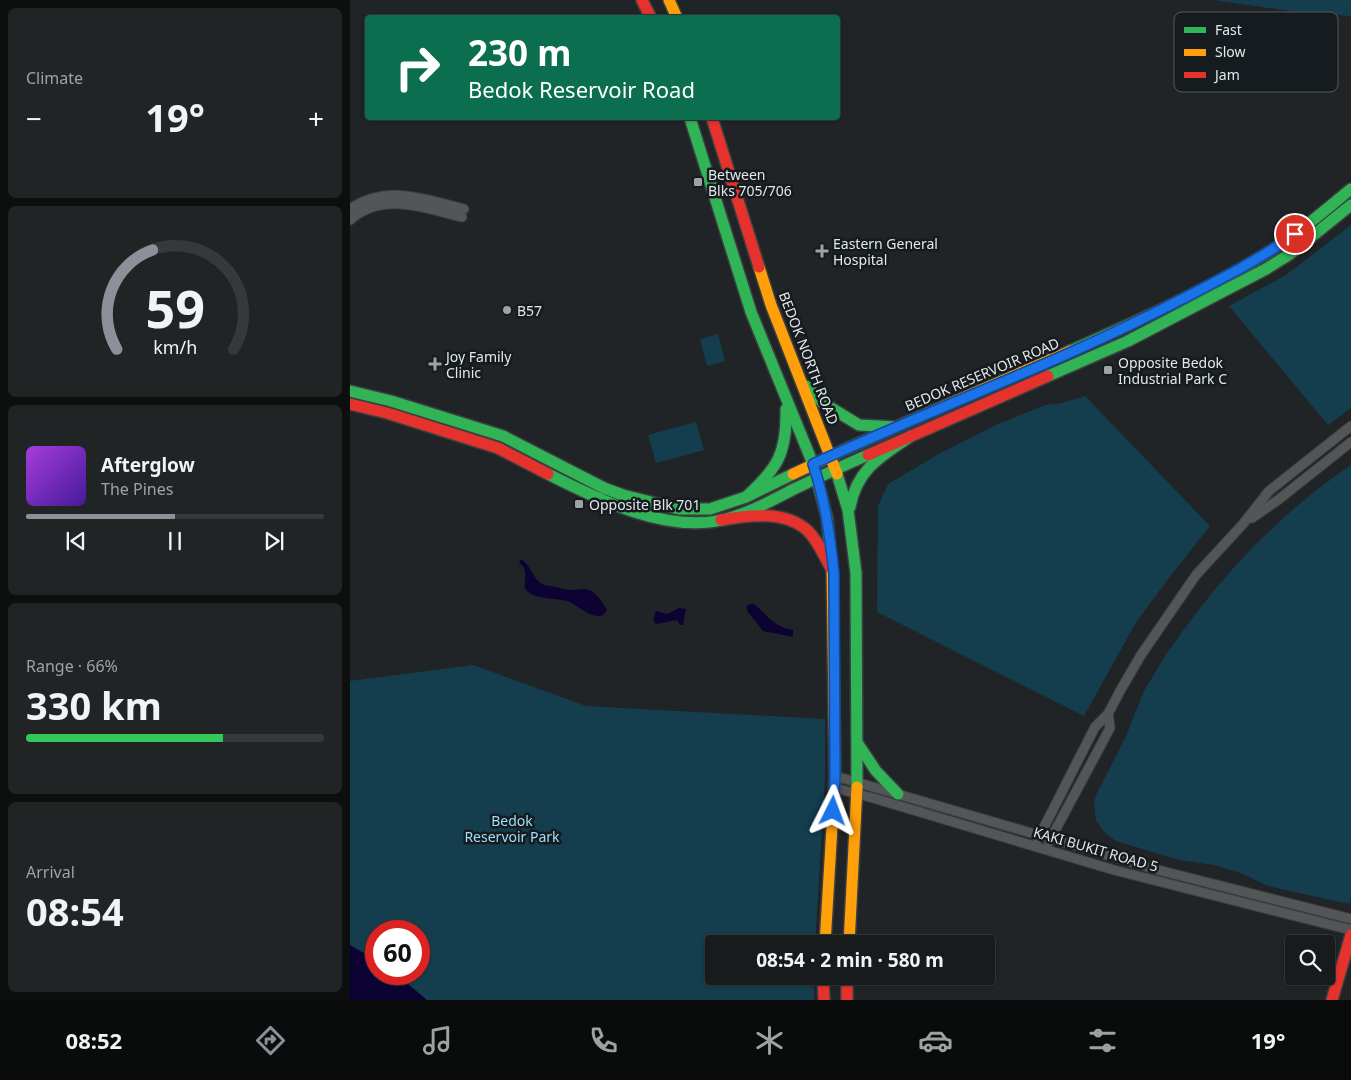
<!DOCTYPE html>
<html lang="en">
<head>
<meta charset="utf-8">
<style>
  :root { --surface:#181b1c; --page:#212425; --text:#f1f3f6; --muted:#9fa1a3; --line:#36393b; --accent:#8c9099 }
  body { margin:0; font-family:"Noto Sans",sans-serif; background:var(--page); color:var(--text); height:100vh; display:flex; flex-direction:column; font-size:19px; white-space:nowrap }
  * { box-sizing:border-box; margin:0 }
  p { font-size:16px; color:var(--muted) }
  .icon { flex:none; width:28px; height:28px; fill:none; stroke:currentColor; stroke-width:2; stroke-linecap:round; stroke-linejoin:round }
  .map { position:relative; flex:1; overflow:hidden }
  .panel { display:flex; flex-direction:column; gap:8px; padding:8px; background:#0d0f0f; width:350px }
  .panel>* { flex:none }
  .guide { position:absolute; left:15px; top:15px; width:475px; height:105px; border-radius:5px; box-shadow:0 1px 4px #0004,0 0 0 1px var(--line); background:#0b6e4f; color:#fff; overflow:hidden }
  .buttons { position:absolute; left:935px; top:935px; display:grid; gap:10px }
  .buttons a { display:grid; place-items:center; width:50px; height:50px; border-radius:5px; background:var(--surface); box-shadow:0 1px 4px #0004,0 0 0 1px var(--line); font-size:25px }
  .speed { position:absolute; left:15px; top:920px; display:flex; gap:10px; font-size:25px; font-weight:700; text-align:center }
  .speed>* { display:grid; place-content:center; width:65px; height:65px; border-radius:50%; background:var(--surface); box-shadow:0 1px 4px #0004,0 0 0 1px var(--line); line-height:1 }
  .speed .limit { border:8px solid #d22; background:#fff; color:#111 }
  .pin { position:absolute; display:grid; place-items:center; width:42px; height:42px; color:#fff; margin:-21px; border:2px solid #fff; border-radius:50%; box-shadow:0 1px 5px #0007 }
  .me { position:absolute; width:55px; margin:-28px; rotate:3deg; stroke-linejoin:round; filter:drop-shadow(0 0 4px #0008) }
  .turn { display:flex; align-items:center; gap:18px; height:105px; padding:0 20px; font-size:22px }
  .turn .icon { width:65px; height:65px; stroke-width:2.5 }
  .turn b { display:block; font-size:35px; line-height:42px }
  .big { font-size:38px; font-weight:700; line-height:1.1 }
  .panel .widget { flex:1; display:flex; flex-direction:column; justify-content:center; gap:8px; min-width:0; padding:0 18px; border-radius:8px; background:var(--page) }
  .panel .dial { align-items:center; gap:0 }
  .dial svg { height:130px; overflow:visible; fill:none; stroke:var(--line); stroke-width:7; stroke-linecap:round; text-anchor:middle }
  .dial text { fill:var(--text); stroke:none }
  .song { display:flex; align-items:center; gap:15px }
  .cover { width:60px; height:60px; border-radius:8px; background:linear-gradient(135deg,hsl(280 70% 55%),hsl(260 70% 35%)) }
  .played { height:5px; border-radius:2px; background:linear-gradient(90deg,var(--accent) 50%,var(--line) 50%) }
  .keys { display:flex; justify-content:space-around; direction:ltr }
  .heat { display:flex; justify-content:space-between; align-items:center; font-size:28px; direction:ltr }
  .charge { height:8px; border-radius:4px; background:linear-gradient(90deg,#34c759 66%,var(--line) 0) }
  .trip { position:absolute; left:355px; top:935px; width:290px; height:50px; border-radius:5px; background:var(--surface); box-shadow:0 1px 4px #0004,0 0 0 1px var(--line); font-weight:700; line-height:50px; text-align:center }
  .dock { display:flex; height:80px; justify-content:space-around; align-items:center; background:#0a0b0b; color:var(--muted) }
  .dock .icon { width:35px; height:35px }
  .dock .on { color:var(--accent) }
  .dock b { font-size:22px; color:var(--text) }
  main { display:flex; flex:1; min-height:0 }
  .map>svg:first-child { display:block }
  .green { fill:#143e4e; fill-rule:evenodd }
  .water { fill:#0c0332 }
  .lines { fill:none; stroke-linecap:round; stroke-linejoin:round }
  .street-casing { stroke:#3c3f40; stroke-width:11 }
  .fast-casing { stroke:#3c3f40; stroke-width:14 }
  .slow-casing { stroke:#3c3f40; stroke-width:14 }
  .jam-casing { stroke:#3c3f40; stroke-width:14 }
  .street { stroke:#545556; stroke-width:9 }
  .fast { stroke:#30b455; stroke-width:11 }
  .slow { stroke:#ff9f0a; stroke-width:11 }
  .jam { stroke:#e5322d; stroke-width:11 }
  .route-casing { stroke:#114b97; stroke-width:12 }
  .route { stroke:#1a73e8; stroke-width:9 }
  .poi-dot { fill:#9fa3a5; stroke:#151b1e; stroke-width:2 }
  .labels { text-anchor:middle; dominant-baseline:central; stroke-width:5; stroke-linejoin:round; paint-order:stroke }
  .poi-label { font-size:14px; fill:#e3e7e9; stroke:#151b1e; text-anchor:start }
  .street-label { font-size:14px; fill:#e3e7e9; stroke:#151b1e }
  .park-label { font-size:14px; fill:#9edffd; stroke:#151b1e }
  .key { fill:#151b1e; stroke:#53585b; stroke-width:1 }
  .key-label { font-size:14px; fill:#e3e7e9 }
</style>
</head>
<body>
<main>
<section class="panel">
<div class="widget"><p>Climate</p>
<div class="heat"><a>−</a><b class="big">19°</b><a>+</a></div>
</div>
<div class="widget dial"><svg viewBox="0 0 100 80">
<path d="M14 69A42 42 0 1 1 86 69"/>
<path d="M14 69A42 42 0 0 1 36 8" stroke="#8c9099"/>
<text x="50" y="56" font-size="32" font-weight="700">59</text>
<text x="50" y="72" font-size="11">km/h</text>
</svg></div>
<div class="widget">
<div class="song"><i class="cover"></i><div><b>Afterglow</b><p>The Pines</p></div></div>
<div class="played"></div>
<div class="keys"><svg class="icon" aria-label="previous" viewBox="0 0 24 24"><path d="M18 5L8 12l10 7zM5 5v14"/></svg><svg class="icon" aria-label="pause" viewBox="0 0 24 24"><path d="M8 5v14M16 5v14"/></svg><svg class="icon" aria-label="next" viewBox="0 0 24 24"><path d="M6 5l10 7-10 7zM19 5v14"/></svg></div>
</div>
<div class="widget"><p>Range · 66%</p><b class="big">330 km</b><div class="charge"></div></div>
<div class="widget"><p>Arrival</p><b class="big">08:54</b></div>
</section>
<div class="map">
<svg width="1001" height="1000" viewBox="0 0 1001 1000">
  <rect width="100%" height="100%" fill="#202426"/>
  <g class="green">
    <path d="M864 0H1001V16L954 13Z"/>
    <path d="M1001 225V408L978 425 879 306 936 275Z"/>
    <path d="M368 334 375 361 357 366 350 339Z"/>
    <path d="M735 396 860 526 815 583 785 624 734 716 527 612 528 506 538 484 589 454 646 425 695 405 712 403Z"/>
    <path d="M346 422 354 450 306 463 298 435Z"/>
    <path d="M1001 465V898L999 904 918 886 891 873 864 865 829 860 766 841 755 833 746 820 744 803 746 795 776 736 794 691 820 648H821C871 575 928 515 1001 465Z"/>
    <path d="M123 665 236 706 475 719V780L465 944H364V976H464V1000H0V681ZM26 931H69V974H26Z"/>
  </g>
  <g class="water">
    <path d="M171 559C181 565 183 580 194 585 198 586 202 586 206 587 234 597 236 575 257 610 255 613 252 617 248 616 238 616 228 606 220 602 206 597 185 601 175 589 174 579 179 569 169 563Z"/>
    <path d="M400 604H404C420 617 421 625 443 630V637L413 631 397 611V606Z"/>
    <path d="M329 608 336 609 333 625H330L327 620 306 624C302 620 304 616 306 611L317 614Z"/>
    <path d="M0 945 26 960V974H46L77 1000H0Z"/>
  </g>
  <g class="lines">
    <defs>
      <g id="street">
        <path d="M0 209C36 184 75 199 114 209"/>
        <path d="M0 220C33 191 74 208 112 217"/>
        <path d="M902 518 928 500 1001 442"/>
        <path d="M485 776 812 871 1001 919"/>
        <path d="M485 788 523 798 764 870 1001 930"/>
        <path d="M688 839 745 727 758 714 770 691 791 655 846 575 893 524 919 491 1001 426"/>
        <path d="M699 842 760 728 758 714"/>
      </g>
      <g id="fast">
        <path d="M340 118 401 312 463 464 477 518 482 568"/>
        <path d="M720 351C788 321 856 291 919 252 948 234 974 211 1001 189"/>
        <path d="M698 376 778 341 916 269 940 254 1001 205"/>
        <path d="M456 386 473 403 509 425 546 427"/>
        <path d="M0 391 41 401 153 436 254 488 273 495 329 509H360L396 497 443 474"/>
        <path d="M198 474C247 499 316 533 372 520 397 514 419 502 442 490 467 478 492 466 518 455"/>
        <path d="M487 474 498 510 506 573 507 787"/>
        <path d="M396 497C428 468 437 453 436 409"/>
        <path d="M500 507C507 469 531 456 561 436"/>
        <path d="M508 744 526 771 548 794"/>
      </g>
      <g id="slow">
        <path d="M319 0 327 18"/>
        <path d="M409 267 421 305 487 474"/>
        <path d="M443 474 496 449 720 351"/>
        <path d="M475 944 485 776 482 568"/>
        <path d="M499 944 507 787"/>
      </g>
      <g id="jam">
        <path d="M292 0 301 18"/>
        <path d="M362 118 409 267"/>
        <path d="M0 404 37 413 148 448 198 474"/>
        <path d="M518 455 698 376"/>
        <path d="M371 520C398 515 436 510 458 531 468 541 474 556 481 568"/>
        <path d="M473 976 474 1000"/>
        <path d="M497 976V1000"/>
        <path d="M982 1000 1001 935"/>
      </g>
    </defs>
    <use href="#street" class="street-casing"/>
    <use href="#fast" class="fast-casing"/>
    <use href="#slow" class="slow-casing"/>
    <use href="#jam" class="jam-casing"/>
    <use href="#street" class="street"/>
    <use href="#fast" class="fast"/>
    <use href="#slow" class="slow"/>
    <use href="#jam" class="jam"/>
  </g>
  <g class="lines">
    <defs>
      <path id="route" d="M483 811 485 776 484 573C480 536 475 500 463 464 584 408 711 362 830 300 869 280 909 260 945 234"/>
    </defs>
    <use href="#route" class="route-casing"/>
    <use href="#route" class="route"/>
  </g>
  <g class="poi-dot">
    <rect x="343" y="177" width="10" height="10" rx="2.5"/>
    <path d="M469.5 243.5h5v5h5v5h-5v5h-5v-5h-5v-5h5z"/>
    <circle cx="157" cy="310" r="5"/>
    <path d="M82.5 356.5h5v5h5v5h-5v5h-5v-5h-5v-5h5z"/>
    <rect x="753" y="365" width="10" height="10" rx="2.5"/>
    <rect x="224" y="499" width="10" height="10" rx="2.5"/>
  </g>
  <g class="labels">
    <g class="poi-label">
      <text x="358" y="174">Between<tspan x="358" dy="16">Blks 705/706</tspan></text>
      <text x="483" y="243">Eastern General<tspan x="483" dy="16">Hospital</tspan></text>
      <text x="167" y="310">B57</text>
      <text x="96" y="356">Joy Family<tspan x="96" dy="16">Clinic</tspan></text>
      <text x="768" y="362">Opposite Bedok<tspan x="768" dy="16">Industrial Park C</tspan></text>
      <text x="239" y="504">Opposite Blk 701</text>
    </g>
    <g class="street-label">
      <text transform="translate(459 358) rotate(69)">BEDOK NORTH ROAD</text>
      <text transform="translate(632 374) rotate(-23)">BEDOK RESERVOIR ROAD</text>
      <text transform="translate(746 849) rotate(16)">KAKI BUKIT ROAD 5</text>
    </g>
    <g class="park-label">
      <text x="162" y="820">Bedok<tspan x="162" dy="16">Reservoir Park</tspan></text>
    </g>
  </g>
  <rect x="824" y="12" width="164" height="80" rx="8" class="key"/>
  <rect x="834" y="27" width="22" height="6" fill="#30b455"/>
  <rect x="834" y="49" width="22" height="7" fill="#ff9f0a"/>
  <rect x="834" y="72" width="22" height="6" fill="#e5322d"/>
  <g class="key-label">
    <text x="865" y="35">Fast</text>
    <text x="865" y="57">Slow</text>
    <text x="865" y="80">Jam</text>
  </g>
</svg>
<div class="buttons">
<a><svg class="icon" aria-label="search" viewBox="0 0 24 24"><circle cx="10" cy="10" r="6"/><path d="M15 15l6 6"/></svg></a>
</div>
<div class="speed"><div class="limit">60</div></div>
<div class="pin" style="left:945px;top:234px;background:#d93025"><svg class="icon" aria-label="arrive" viewBox="0 0 24 24"><path d="M6 21V4h12l-3 4 3 4H6"/></svg></div>
<svg class="me" style="left:483px;top:811px" viewBox="-20 -20 40 40"><path d="M0-17L14 15 0 8-14 15z" fill="#1a73e8" stroke="#fff" stroke-width="4"/></svg>
<div class="trip">08:54 · 2 min · 580 m</div>
<div class="guide">
<div class="turn"><svg class="icon" aria-label="right" viewBox="0 0 24 24"><path d="M7 20v-9h11M14 6l5 5-5 5"/></svg><div><b>230 m</b>Bedok Reservoir Road</div></div>
</div>
</div>
</main>
<nav class="dock">
<b>08:52</b>
<svg class="icon on" aria-label="directions" viewBox="0 0 24 24"><path d="M12 3l9 9-9 9-9-9zM9 14v-3h6M13 9l2 2-2 2"/></svg>
<svg class="icon" aria-label="music" viewBox="0 0 24 24"><path d="M9 18V5l10-2v13"/><circle cx="6" cy="18" r="3"/><circle cx="16" cy="16" r="3"/></svg>
<svg class="icon" aria-label="phone" viewBox="0 0 24 24"><path d="M5 4h4l2 5-3 2q2 4 5 5l2-3 5 2v4C11 20 4 13 5 4z"/></svg>
<svg class="icon" aria-label="climate" viewBox="0 0 24 24"><path d="M12 3v18M4 7l16 10M4 17L20 7"/></svg>
<svg class="icon" aria-label="car" viewBox="0 0 24 24"><path d="M5 17H2v-5l4-1 3-4h7l3 4 3 1v5h-3M9 17h6M6 11h13"/><circle cx="7" cy="17" r="2"/><circle cx="17" cy="17" r="2"/></svg>
<svg class="icon" aria-label="filters" viewBox="0 0 24 24"><path d="M4 7h16M4 17h16"/><circle cx="9" cy="7" r="2"/><circle cx="15" cy="17" r="2"/></svg>
<b>19°</b>
</nav>
</body>
</html>
